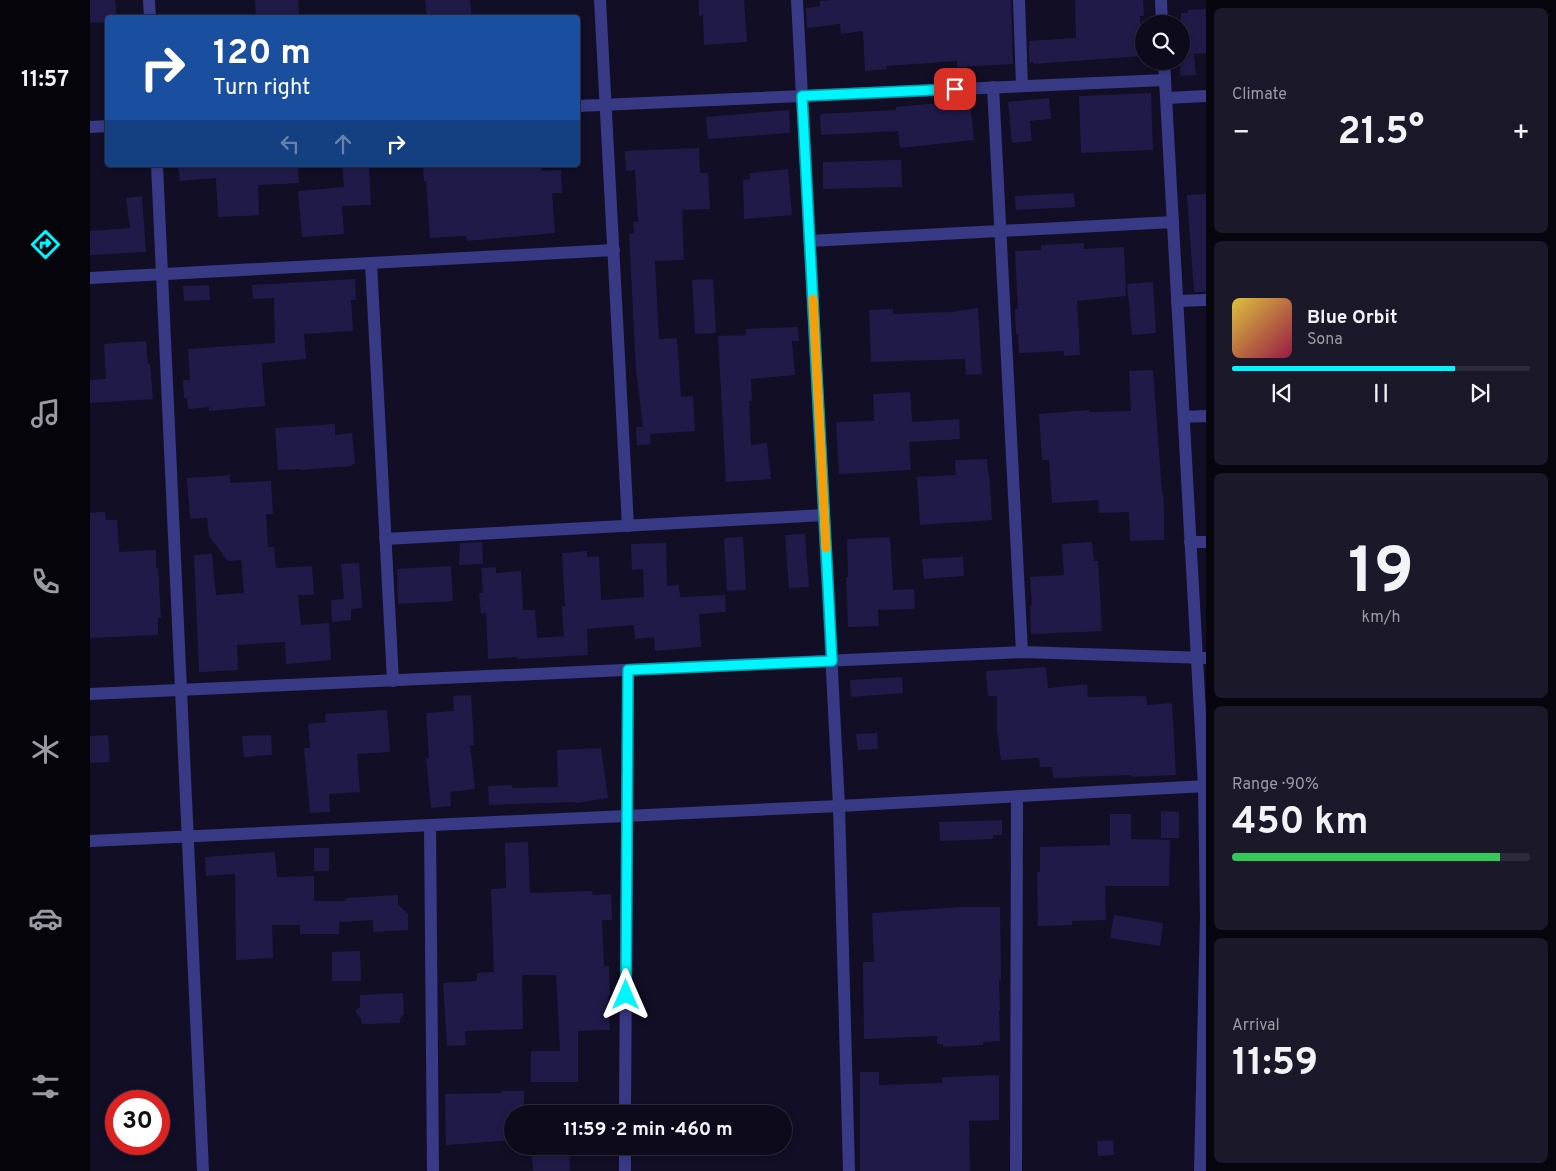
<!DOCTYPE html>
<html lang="en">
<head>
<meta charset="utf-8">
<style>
  :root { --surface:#0d0a1c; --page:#1b1829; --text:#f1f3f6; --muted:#9a9aa3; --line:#2d2b3b; --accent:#00f5fe }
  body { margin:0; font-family:Overpass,sans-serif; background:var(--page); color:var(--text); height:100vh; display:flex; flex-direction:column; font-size:19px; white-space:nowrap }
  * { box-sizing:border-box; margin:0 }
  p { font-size:16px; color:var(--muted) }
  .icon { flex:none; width:28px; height:28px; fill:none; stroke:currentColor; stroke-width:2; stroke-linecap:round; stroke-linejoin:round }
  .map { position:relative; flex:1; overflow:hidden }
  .side { display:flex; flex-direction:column; gap:8px; padding:8px; background:#07060f; width:350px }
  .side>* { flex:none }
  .top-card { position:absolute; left:15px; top:15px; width:475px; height:152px; border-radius:5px; box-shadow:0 2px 8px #0003,0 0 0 1px var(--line); background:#1a4fa0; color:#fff; overflow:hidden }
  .buttons { position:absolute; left:1045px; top:15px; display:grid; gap:10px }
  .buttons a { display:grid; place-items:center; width:55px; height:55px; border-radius:50%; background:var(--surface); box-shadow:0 2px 8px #0003,0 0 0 1px var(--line); font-size:25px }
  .speed { position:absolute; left:15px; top:1090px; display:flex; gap:10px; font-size:25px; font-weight:700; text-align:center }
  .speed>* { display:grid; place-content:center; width:65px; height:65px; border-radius:50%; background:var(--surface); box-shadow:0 2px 8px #0003,0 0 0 1px var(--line); line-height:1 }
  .speed .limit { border:8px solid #d22; background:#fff; color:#111 }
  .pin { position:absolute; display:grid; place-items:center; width:42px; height:42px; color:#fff; margin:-21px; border-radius:10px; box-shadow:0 2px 8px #0006 }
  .me { position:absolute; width:55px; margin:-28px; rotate:0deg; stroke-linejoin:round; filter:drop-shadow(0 0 4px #0008) }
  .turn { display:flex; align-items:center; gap:18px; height:105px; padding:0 25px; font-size:22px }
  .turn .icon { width:65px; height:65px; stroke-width:2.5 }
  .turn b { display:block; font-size:35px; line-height:42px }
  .lanes { display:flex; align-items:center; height:48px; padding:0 25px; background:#0003; justify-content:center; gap:25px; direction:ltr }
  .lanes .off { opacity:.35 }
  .big { font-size:38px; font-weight:700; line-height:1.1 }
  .side .widget { flex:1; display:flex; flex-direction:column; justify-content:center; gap:8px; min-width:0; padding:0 18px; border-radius:8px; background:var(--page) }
  .side .dial { align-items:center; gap:0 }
  .dial b { font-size:65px; line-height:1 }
  .song { display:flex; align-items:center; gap:15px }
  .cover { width:60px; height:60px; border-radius:8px; background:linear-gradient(135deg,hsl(50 70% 55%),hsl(340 70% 35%)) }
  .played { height:5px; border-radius:2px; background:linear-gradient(90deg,var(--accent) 75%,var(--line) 75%) }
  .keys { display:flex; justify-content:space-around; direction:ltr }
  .heat { display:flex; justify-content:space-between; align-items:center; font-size:28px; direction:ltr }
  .charge { height:8px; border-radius:4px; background:linear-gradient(90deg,#34c759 90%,var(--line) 0) }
  .trip { position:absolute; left:414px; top:1105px; width:288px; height:50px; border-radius:25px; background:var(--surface); box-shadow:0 2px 8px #0003,0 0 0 1px var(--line); font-weight:700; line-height:50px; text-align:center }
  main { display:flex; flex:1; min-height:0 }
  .tab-bar { display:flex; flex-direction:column; width:90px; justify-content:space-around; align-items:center; background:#05040b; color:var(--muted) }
  .tab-bar .icon { width:35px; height:35px }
  .tab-bar .active { color:var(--accent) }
  .tab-bar b { font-size:22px; color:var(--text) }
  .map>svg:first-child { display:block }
  .building { fill:#201a48 }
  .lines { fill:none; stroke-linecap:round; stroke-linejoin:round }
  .minor { stroke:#383a86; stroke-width:12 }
  .route-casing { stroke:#009fa5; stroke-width:12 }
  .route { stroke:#00f5fe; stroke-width:9 }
  .slow { stroke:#f59e0b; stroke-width:9 }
</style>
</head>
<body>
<main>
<nav class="tab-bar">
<b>11:57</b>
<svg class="icon active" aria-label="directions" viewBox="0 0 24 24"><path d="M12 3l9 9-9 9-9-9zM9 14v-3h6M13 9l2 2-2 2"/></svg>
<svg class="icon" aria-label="music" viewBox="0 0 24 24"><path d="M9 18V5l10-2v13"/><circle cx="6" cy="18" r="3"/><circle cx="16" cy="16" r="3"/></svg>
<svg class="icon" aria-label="phone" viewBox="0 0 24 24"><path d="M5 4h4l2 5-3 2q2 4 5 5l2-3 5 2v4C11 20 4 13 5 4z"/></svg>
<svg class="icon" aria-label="climate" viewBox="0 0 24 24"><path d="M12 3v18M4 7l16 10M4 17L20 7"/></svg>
<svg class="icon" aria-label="car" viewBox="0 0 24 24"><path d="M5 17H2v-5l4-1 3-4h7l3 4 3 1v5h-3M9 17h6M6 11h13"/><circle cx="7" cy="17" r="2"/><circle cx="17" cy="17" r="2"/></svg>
<svg class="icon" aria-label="filters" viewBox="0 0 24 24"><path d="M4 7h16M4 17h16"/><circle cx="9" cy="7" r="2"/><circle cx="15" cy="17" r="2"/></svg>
</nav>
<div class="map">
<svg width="1116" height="1171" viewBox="0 0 1116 1171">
  <rect width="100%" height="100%" fill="#110e26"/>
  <g class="building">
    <path d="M0 0H25L27 18H18V22L0 23Z"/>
    <path d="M165 0H208L209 18H166Z"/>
    <path d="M335 0H380L382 18H337Z"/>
    <path d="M609 0H654L657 42 614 45 613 15 609 16Z"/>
    <path d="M741 0H921L923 64 867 67V61L796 66 797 69 775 71 773 31 751 34 750 24 717 28 716 8 730 6V1Z"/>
    <path d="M985 0H1053L1054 16H1050L1052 56 944 64 943 62 939 63V41L986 38Z"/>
    <path d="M1116 9V53L1104 54 1106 75 1090 76 1091 13H1098V10Z"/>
    <path d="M1061 93 1063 150 991 153 989 96Z"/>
    <path d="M959 98 961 119 940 121 942 141 922 143 918 102Z"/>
    <path d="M880 100 884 140 810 148 808 131 731 135 730 114 806 110V107Z"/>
    <path d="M699 110 700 133 618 139 616 117Z"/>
    <path d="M609 148 610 173H618L620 209 592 210 594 260 565 261 569 339 587 338 591 397 603 396 605 431 560 434 561 444 547 445 546 427H553L546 370 539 234 544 233 543 222H548L545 170 536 171 535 151Z"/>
    <path d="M811 160 812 187 733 189V162Z"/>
    <path d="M88 165H208L209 183 168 185 169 215 128 217 126 178 90 181Z"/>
    <path d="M252 165H279L281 205 252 206 254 234 212 237 208 191 254 187Z"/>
    <path d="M333 165H451L452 171 471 170 472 193H462L465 233 377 241 376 236 340 238 336 181H334Z"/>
    <path d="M698 169 702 215 654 219 653 180 660 179V173Z"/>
    <path d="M984 193 985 207 926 210 925 196Z"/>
    <path d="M1116 194V292H1104L1097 195Z"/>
    <path d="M52 196 56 252 0 255V231L40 228 36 198Z"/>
    <path d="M994 243V249L1034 247 1036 296 987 301 990 355 974 356V351L929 353 928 334H926L925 309H928L925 251 951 250V245Z"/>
    <path d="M265 279 266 300H261L263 331 214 334 216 359 172 363 175 406 119 411V407L98 409 97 398H94L93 380H100L98 349 185 343 184 298 163 299 162 285Z"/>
    <path d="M623 279 626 333 605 334 602 280Z"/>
    <path d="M1063 282 1066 333 1042 335 1037 284Z"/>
    <path d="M119 285 120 300 94 301 93 286Z"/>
    <path d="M888 308 892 374 876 375 875 359 781 362 779 310 803 309V314L861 312Z"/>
    <path d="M708 327 709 341H702L705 375 661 379 662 401H659L661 445 677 443 681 479 636 482 628 336 656 335V329Z"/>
    <path d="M56 341 58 364H60L63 399 0 403V380L16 379 14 344Z"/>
    <path d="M1063 370 1072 493H1073L1074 509V540L1040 541 1039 512 1009 513 1008 500 962 503 959 460H952L949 414 999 410V412L1041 411 1039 371Z"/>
    <path d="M820 392 822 422 869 419 870 439 819 442 821 470 749 474 746 422 784 421 783 394Z"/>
    <path d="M245 424V435L262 433 265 464 261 465 262 466 210 470V469L188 470 185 428Z"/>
    <path d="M897 459 898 473H899L902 520 830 525 827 477 866 475 865 460Z"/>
    <path d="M140 475V483L181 481 183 514H176L178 547H184L186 568 222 566 224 595H208L211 625 239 623 241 660 196 664 195 642 147 645 148 670 109 672 104 555 122 554 126 595 154 593 151 560 138 561 119 536 117 518 100 519 97 478Z"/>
    <path d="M15 512 16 520H27L29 552 66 550V568H68L71 618H68V635L0 638V513Z"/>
    <path d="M715 534 719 587 699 588 695 535Z"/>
    <path d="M653 537 656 590 637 591 634 538Z"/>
    <path d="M800 537 803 590 824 589 825 609 788 610 789 626 758 627 756 577H758L757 539Z"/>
    <path d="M392 542 393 564 369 565 370 543Z"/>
    <path d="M1002 542 1004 561H1008L1012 631 941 634 940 605 942 606 940 577 974 575 972 544Z"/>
    <path d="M576 543 577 586 589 585 590 597 635 595 636 612 609 614 611 647 565 651 564 637 545 639 544 625 497 629 498 655 428 659V657L398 659 396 613 391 614 389 593H393L391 568 406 567V573L431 571 433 610H445L447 638 474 636 472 606H475L472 553 497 551V557L509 556 511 600 554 597 553 569 542 570 541 544Z"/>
    <path d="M873 557 874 576 834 579 832 559Z"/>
    <path d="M269 563 272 608 261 609V620L242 622 241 600 254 599 251 564Z"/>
    <path d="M361 566 363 601 308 604 307 569Z"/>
    <path d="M956 667 958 688 997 684 998 697 1056 696 1057 705 1082 703 1086 775 1041 777V775L963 778 962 767H950L949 758 911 760 907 730V696H898L896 671Z"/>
    <path d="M812 677 813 693 761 697 760 680Z"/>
    <path d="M381 695 384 745H380L385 789 360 792 361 806 341 808 336 758H339L336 713 364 711 363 696Z"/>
    <path d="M297 710 300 752 267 754 270 792 239 794 240 812 220 813 214 748H220L218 724 236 722 235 714Z"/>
    <path d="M787 733 788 749 768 750 766 734Z"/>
    <path d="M18 735 20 762 0 763V736Z"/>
    <path d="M181 735 182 755 154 757 152 736Z"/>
    <path d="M511 748 518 798 487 803 486 802 399 805 398 786 422 785V788L468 787 467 750Z"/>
    <path d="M1071 811 1089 812V838H1071Z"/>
    <path d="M1020 814H1041V839L1080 840 1079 886H1015L1016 920 982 921V925L948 926 947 872H950V847L1020 845Z"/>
    <path d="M912 820V835H903V839L850 841 849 822Z"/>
    <path d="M438 842 440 893 502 891 503 895 521 894 522 920H512L514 966H519L520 996H518L520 1030 488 1031V1082H441V1051H470L466 975H432L433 1029 375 1031 376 1045 357 1046 353 983 387 981V973L404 972 401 889 416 888 415 843Z"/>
    <rect x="224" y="848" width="15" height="23"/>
    <path d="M185 852 187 877 224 876V901H256V898L308 895V904L318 914V930L283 932V920L249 922V934H210V925H182L183 958 146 960 145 874 116 876 115 857Z"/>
    <path d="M873 907H910L911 981H909L910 1010H909L910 1041 893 1042V1045L853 1047V1044H847V1036L774 1039 773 962H784L782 913Z"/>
    <path d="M1024 915 1073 923 1070 946 1020 938Z"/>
    <path d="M270 951 271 981H242V952Z"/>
    <path d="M313 993 314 1014 310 1019V1023L272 1024 271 1019 265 1011 270 1007V995Z"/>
    <path d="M770 1072H789V1085L853 1083 852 1077 909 1075V1120L879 1121 880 1171H770Z"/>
    <path d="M412 1091H434V1114H422V1140L356 1145 355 1094 412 1093Z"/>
    <path d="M1023 1140 1024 1155 1008 1156 1007 1141Z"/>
    <path d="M441 1146H479L480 1171H443Z"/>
  </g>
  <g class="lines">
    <g class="minor">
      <path d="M59 0 60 18"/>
      <path d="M510 0 538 526"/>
      <path d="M707 0 749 806 759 1171"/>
      <path d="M929 0 932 86"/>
      <path d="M1071 0 1072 24"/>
      <path d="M1074 61 1114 786 1116 918 1110 1171"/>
      <path d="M903 87 932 652"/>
      <path d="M1076 98 1116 96"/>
      <path d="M488 106 1075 80"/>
      <path d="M0 127 18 126"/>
      <path d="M67 165 113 1171"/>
      <path d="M719 241 1083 222"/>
      <path d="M281 263 303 681"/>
      <path d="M0 278 524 250"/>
      <path d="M1087 301 1116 300"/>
      <path d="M1094 417 1116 416"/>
      <path d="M295 539 734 515"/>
      <path d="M1100 542H1116"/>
      <path d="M0 694 932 652 1116 658"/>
      <path d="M340 825 343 1171"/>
      <path d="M0 841 749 806 1116 786"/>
      <path d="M535 1114 538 670"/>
      <path d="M535 1171V1146"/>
      <path d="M926 1171 927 797"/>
    </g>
  </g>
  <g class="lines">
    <defs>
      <path id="route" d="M536 995 538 670 742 661 712 96 865 89"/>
    </defs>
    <use href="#route" class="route-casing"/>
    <use href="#route" class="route"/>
    <path class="slow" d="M723 299 736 548"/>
  </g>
</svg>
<div class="buttons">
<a><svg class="icon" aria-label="search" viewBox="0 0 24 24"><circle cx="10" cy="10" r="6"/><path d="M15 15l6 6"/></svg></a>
</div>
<div class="speed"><div class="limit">30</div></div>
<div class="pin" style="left:865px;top:89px;background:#d93025"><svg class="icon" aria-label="arrive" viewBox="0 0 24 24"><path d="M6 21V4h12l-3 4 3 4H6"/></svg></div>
<svg class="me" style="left:536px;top:995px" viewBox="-20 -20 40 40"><path d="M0-17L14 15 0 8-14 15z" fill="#00f5fe" stroke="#fff" stroke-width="4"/></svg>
<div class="trip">11:59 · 2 min · 460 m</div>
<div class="top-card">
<div class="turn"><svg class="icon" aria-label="right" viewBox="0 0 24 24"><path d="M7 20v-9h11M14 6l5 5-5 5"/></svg><div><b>120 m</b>Turn right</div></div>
<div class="lanes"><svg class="icon off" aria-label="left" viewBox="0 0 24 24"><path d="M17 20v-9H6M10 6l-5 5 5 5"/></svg><svg class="icon off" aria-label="ahead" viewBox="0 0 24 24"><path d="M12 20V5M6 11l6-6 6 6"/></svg><svg class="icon" aria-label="right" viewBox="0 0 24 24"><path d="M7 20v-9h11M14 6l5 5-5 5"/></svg></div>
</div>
</div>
<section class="side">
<div class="widget"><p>Climate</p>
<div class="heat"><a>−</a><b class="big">21.5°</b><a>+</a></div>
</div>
<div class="widget">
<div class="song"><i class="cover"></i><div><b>Blue Orbit</b><p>Sona</p></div></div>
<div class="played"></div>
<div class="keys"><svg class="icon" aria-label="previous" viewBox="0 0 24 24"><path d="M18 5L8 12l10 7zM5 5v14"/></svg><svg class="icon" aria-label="pause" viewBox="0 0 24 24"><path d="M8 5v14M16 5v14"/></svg><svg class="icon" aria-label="next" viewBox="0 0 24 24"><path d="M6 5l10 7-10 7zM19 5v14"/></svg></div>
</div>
<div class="widget dial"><b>19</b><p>km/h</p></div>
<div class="widget"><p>Range · 90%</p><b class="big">450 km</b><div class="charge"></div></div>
<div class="widget"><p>Arrival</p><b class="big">11:59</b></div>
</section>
</main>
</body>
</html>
